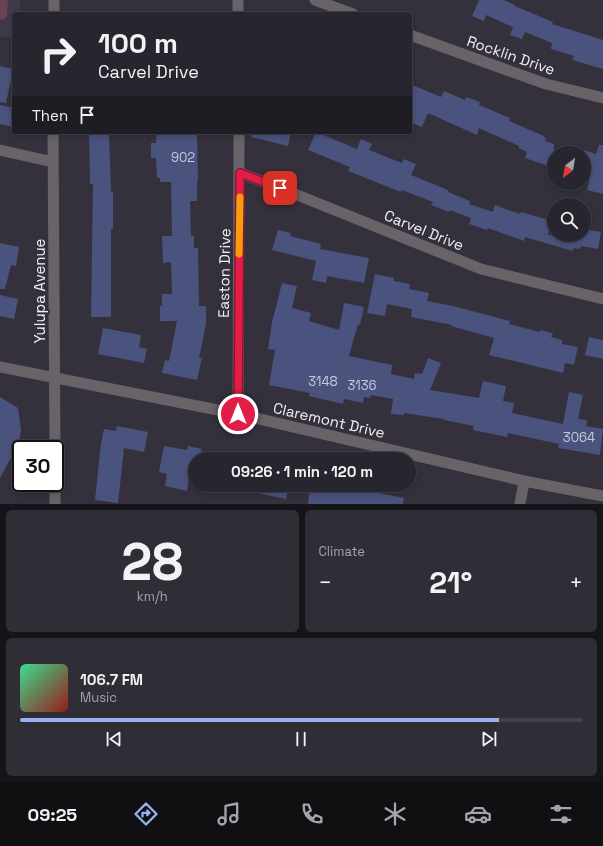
<!DOCTYPE html>
<html lang="en">
<head>
<meta charset="utf-8">
<style>
  :root { --surface:#27252e; --page:#2f2d36; --text:#f1f3f6; --muted:#a4a5aa; --line:#43424a; --accent:#95b2f1 }
  body { margin:0; font-family:"Space Grotesk",sans-serif; background:var(--page); color:var(--text); height:100vh; display:flex; flex-direction:column; font-size:15px; white-space:nowrap }
  * { box-sizing:border-box; margin:0 }
  p { font-size:13px; color:var(--muted) }
  .icon { flex:none; width:22px; height:22px; fill:none; stroke:currentColor; stroke-width:2; stroke-linecap:round; stroke-linejoin:round }
  .map { position:relative; height:504px; overflow:hidden }
  .drawer { display:flex; flex-direction:column; gap:6px; padding:6px; background:#151419; flex:1 }
  .drawer>* { flex:none }
  .banner { position:absolute; left:12px; top:12px; width:400px; height:122px; border-radius:4px; box-shadow:0 2px 6px #0003,0 0 0 1px var(--line); background:#27252e; color:var(--text); overflow:hidden }
  .needle { width:26px; rotate:211deg }
  .controls { position:absolute; left:547px; top:146px; display:grid; gap:8px }
  .controls a { display:grid; place-items:center; width:44px; height:44px; border-radius:50%; background:var(--surface); box-shadow:0 2px 6px #0003,0 0 0 1px var(--line); font-size:20px }
  .speed { position:absolute; left:12px; top:440px; display:flex; gap:8px; font-size:20px; font-weight:700; text-align:center }
  .speed>* { display:grid; place-content:center; width:52px; height:52px; border-radius:50%; background:var(--surface); box-shadow:0 2px 6px #0003,0 0 0 1px var(--line); line-height:1 }
  .speed .limit { border:2px solid #111; border-radius:6px; background:#fff; color:#111 }
  .pin { position:absolute; display:grid; place-items:center; width:34px; height:34px; color:#fff; margin:-17px; border-radius:8px; box-shadow:0 2px 6px #0006 }
  .me { position:absolute; width:44px; margin:-22px; rotate:0deg; stroke-linejoin:round; filter:drop-shadow(0 0 3px #0008) }
  .turn { display:flex; align-items:center; gap:14px; height:84px; padding:0 20px; font-size:18px }
  .turn .icon { width:52px; height:52px; stroke-width:2.5 }
  .turn b { display:block; font-size:28px; line-height:34px }
  .then { display:flex; align-items:center; height:38px; padding:0 20px; background:#0003; gap:8px; font-size:15px }
  .big { font-size:30px; font-weight:700; line-height:1.1 }
  .drawer .widget { flex:1; display:flex; flex-direction:column; justify-content:center; gap:6px; min-width:0; padding:0 14px; border-radius:6px; background:var(--page) }
  .drawer .dial { align-items:center; gap:0 }
  .dial b { font-size:52px; line-height:1 }
  .song { display:flex; align-items:center; gap:12px }
  .cover { width:48px; height:48px; border-radius:6px; background:linear-gradient(135deg,hsl(150 70% 55%),hsl(0 70% 35%)) }
  .played { height:4px; border-radius:2px; background:linear-gradient(90deg,var(--accent) 85%,var(--line) 85%) }
  .keys { display:flex; justify-content:space-around; direction:ltr }
  .heat { display:flex; justify-content:space-between; align-items:center; font-size:22px; direction:ltr }
  .drawer .tiles { flex:1; display:grid; gap:6px; grid-template-columns:1fr 1fr }
  .widget:last-child { grid-column:span 2 }
  .trip { position:absolute; left:188px; top:452px; width:228px; height:40px; border-radius:20px; background:var(--surface); box-shadow:0 2px 6px #0003,0 0 0 1px var(--line); font-weight:700; line-height:40px; text-align:center }
  .dock { display:flex; height:64px; justify-content:space-around; align-items:center; background:#100f12; color:var(--muted) }
  .dock .icon { width:28px; height:28px }
  .dock .selected { color:var(--accent) }
  .dock b { font-size:18px; color:var(--text) }
  .map>svg:first-child { display:block }
  .built { fill:#3f394b }
  .green { fill:#664454 }
  .building { fill:#4a527e }
  .lines { fill:none; stroke-linecap:round; stroke-linejoin:round }
  .minor { stroke:#686368; stroke-width:11 }
  .tertiary { stroke:#686368; stroke-width:11 }
  .route-casing { stroke:#92132f; stroke-width:10 }
  .route { stroke:#e11d48; stroke-width:7 }
  .slow { stroke:#f59e0b; stroke-width:7 }
  .labels { text-anchor:middle; dominant-baseline:central; stroke-width:4; stroke-linejoin:round; paint-order:stroke }
  .number-label { font-size:13px; fill:#c7c8d9 }
  .street-label { font-size:15px; fill:#f1eff7; stroke:#34313d }
</style>
</head>
<body>
<div class="map">
<svg width="603" height="504" viewBox="0 0 603 504">
  <rect width="100%" height="100%" fill="#34313d"/>
  <path class="built" d="M0 0H20V14H14V39L0 36Z"/>
  <path class="green" d="M0 0H8L7 16 3 20 0 19Z"/>
  <g class="building">
    <path d="M479 0H504L515 5V6L553 22 552 24 603 40V69L572 60 574 56 551 49 552 43 525 32 522 39 510 35 513 27 486 15 484 21 472 16Z"/>
    <path d="M0 66 13 69 6 103 0 102Z"/>
    <path d="M410 84 441 97 444 91 465 100 466 97 480 102 479 105 510 118 509 121 544 136 543 137 546 138 545 141 554 144V168L525 158 527 152 519 148V146L479 128 477 135 428 113 422 127 410 122Z"/>
    <path d="M0 105 14 108V127L0 124Z"/>
    <path d="M89 132H109L111 192H113V229H111V317H91L93 184H90Z"/>
    <path d="M157 132H197L198 181H197V201H190L191 236H194V248H198L199 306H206V324L199 358H202L197 380 162 373 165 360 169 361 177 321H160V306H162V294H172L171 262 163 263 162 236H172L171 182H160V178H157L156 158H151V143H156Z"/>
    <path d="M252 132H291L288 146 251 137Z"/>
    <path d="M316 132 357 149 361 139 372 144 369 150 402 163 404 159 416 164 411 175 448 190V192L470 201 469 204 493 212 495 205 520 214 521 212 552 221 548 235H584V229L601 232 598 249 581 246 580 249 573 248V251L525 237 524 241 488 228 487 230 469 224 471 218 450 210 449 212 431 205 433 202 402 190 401 192 348 171 350 167 308 150Z"/>
    <path d="M599 145H603V194L587 190 591 173 584 171V150L596 154Z"/>
    <path d="M278 230 291 233 290 236 321 244 320 249 369 258 364 283 327 276 326 283 312 280 316 261 272 250Z"/>
    <path d="M0 243 19 247 16 266 11 265 5 289H0Z"/>
    <path d="M375 274 394 278V281L410 284 409 289 429 293 427 301 453 306 510 321 509 324 540 332V330L553 333 551 337 562 340V344L578 347 574 365 565 363 563 373 489 355 494 338 451 326 452 325 411 317 412 309 387 304 385 316 367 313Z"/>
    <path d="M282 283 297 286 292 308 311 313 309 321 339 330 344 303 364 307 360 325 358 324 349 356 392 365 391 374 414 379 415 373 422 374 428 358 441 363 430 390 479 398 483 381 506 386 503 401 514 403 512 413 563 424 569 392 583 395 578 419 587 420 586 426 603 429 600 455 558 448 559 444 508 433 507 437 473 430 474 426 444 420V419L404 413V415L391 414 393 399 371 395 370 398 364 397 363 403 344 399 343 404 309 396 310 393 269 385 275 350 268 349 272 322Z"/>
    <path d="M0 295 18 299 14 319 0 316Z"/>
    <path d="M103 328 141 335 139 347 147 349 144 363 98 354Z"/>
    <path d="M589 337 603 340V359L585 355Z"/>
    <path d="M0 397 18 408 21 430 18 445 0 478Z"/>
    <path d="M117 426 148 432 144 452 124 448 118 503 95 500 101 443 104 429 116 431Z"/>
    <path d="M164 446 187 450 188 446 202 449 200 459H195V468L192 479 189 478 187 491 165 486 167 474 159 472Z"/>
    <path d="M249 485H289L286 499 248 491Z"/>
    <path d="M310 485H329L343 488 344 485H354L360 486 359 489 404 498 403 504H308Z"/>
  </g>
  <g class="lines">
    <g class="minor">
      <path d="M238 0V14"/>
      <path d="M315 0 353 14"/>
      <path d="M410 35 546 84 603 98"/>
      <path d="M0 150 53 162"/>
      <path d="M240 173 280 188 481 269 603 299"/>
      <path d="M0 367 238 414 524 481 603 496"/>
      <path d="M238 414 239 132"/>
      <path d="M520 504 524 481"/>
    </g>
    <g class="tertiary">
      <path d="M54 14V0"/>
      <path d="M53 132 55 449"/>
      <path d="M55 468V504"/>
    </g>
  </g>
  <g class="lines">
    <defs>
      <path id="route" d="M238 414 240 173 280 188"/>
    </defs>
    <use href="#route" class="route-casing"/>
    <use href="#route" class="route"/>
    <path class="slow" d="M239 254 240 197"/>
  </g>
  <g class="labels">
    <g class="number-label">
      <text x="183" y="157">902</text>
      <text x="323" y="381">3148</text>
      <text x="362" y="385">3136</text>
      <text x="579" y="437">3064</text>
    </g>
    <g class="street-label">
      <text transform="translate(511 55) rotate(19)">Rocklin Drive</text>
      <text transform="translate(424 230) rotate(22)">Carvel Drive</text>
      <text transform="translate(224 273) rotate(-89)">Easton Drive</text>
      <text transform="translate(39 291) rotate(-90)">Yulupa Avenue</text>
      <text transform="translate(329 420) rotate(13)">Claremont Drive</text>
    </g>
  </g>
</svg>
<div class="controls">
<a><svg class="needle" viewBox="-14 -14 28 28"><path d="M0-13l5 13h-10z" fill="#e53935"/><path d="M0 13l5-13h-10z" fill="#a4a5aa"/></svg></a>
<a><svg class="icon" aria-label="search" viewBox="0 0 24 24"><circle cx="10" cy="10" r="6"/><path d="M15 15l6 6"/></svg></a>
</div>
<div class="speed"><div class="limit">30</div></div>
<div class="pin" style="left:280px;top:188px;background:#d93025"><svg class="icon" aria-label="arrive" viewBox="0 0 24 24"><path d="M6 21V4h12l-3 4 3 4H6"/></svg></div>
<svg class="me" style="left:238px;top:414px" viewBox="-20 -20 40 40"><circle r="17" fill="#e11d48" stroke="#fff" stroke-width="3"/><path d="M0-11L8 9 0 5-8 9z" fill="#fff"/></svg>
<div class="trip">09:26 · 1 min · 120 m</div>
<div class="banner">
<div class="turn"><svg class="icon" aria-label="right" viewBox="0 0 24 24"><path d="M7 20v-9h11M14 6l5 5-5 5"/></svg><div><b>100 m</b>Carvel Drive</div></div>
<div class="then">Then<svg class="icon" aria-label="arrive" viewBox="0 0 24 24"><path d="M6 21V4h12l-3 4 3 4H6"/></svg></div>
</div>
</div>
<section class="drawer">
<div class="tiles">
<div class="widget dial"><b>28</b><p>km/h</p></div>
<div class="widget"><p>Climate</p>
<div class="heat"><a>−</a><b class="big">21°</b><a>+</a></div>
</div>
<div class="widget">
<div class="song"><i class="cover"></i><div><b>106.7 FM</b><p>Music</p></div></div>
<div class="played"></div>
<div class="keys"><svg class="icon" aria-label="previous" viewBox="0 0 24 24"><path d="M18 5L8 12l10 7zM5 5v14"/></svg><svg class="icon" aria-label="pause" viewBox="0 0 24 24"><path d="M8 5v14M16 5v14"/></svg><svg class="icon" aria-label="next" viewBox="0 0 24 24"><path d="M6 5l10 7-10 7zM19 5v14"/></svg></div>
</div>
</div>
</section>
<nav class="dock">
<b>09:25</b>
<svg class="icon selected" aria-label="directions" viewBox="0 0 24 24"><path d="M12 3l9 9-9 9-9-9zM9 14v-3h6M13 9l2 2-2 2"/></svg>
<svg class="icon" aria-label="music" viewBox="0 0 24 24"><path d="M9 18V5l10-2v13"/><circle cx="6" cy="18" r="3"/><circle cx="16" cy="16" r="3"/></svg>
<svg class="icon" aria-label="phone" viewBox="0 0 24 24"><path d="M5 4h4l2 5-3 2q2 4 5 5l2-3 5 2v4C11 20 4 13 5 4z"/></svg>
<svg class="icon" aria-label="climate" viewBox="0 0 24 24"><path d="M12 3v18M4 7l16 10M4 17L20 7"/></svg>
<svg class="icon" aria-label="car" viewBox="0 0 24 24"><path d="M5 17H2v-5l4-1 3-4h7l3 4 3 1v5h-3M9 17h6M6 11h13"/><circle cx="7" cy="17" r="2"/><circle cx="17" cy="17" r="2"/></svg>
<svg class="icon" aria-label="filters" viewBox="0 0 24 24"><path d="M4 7h16M4 17h16"/><circle cx="9" cy="7" r="2"/><circle cx="15" cy="17" r="2"/></svg>
</nav>
</body>
</html>
